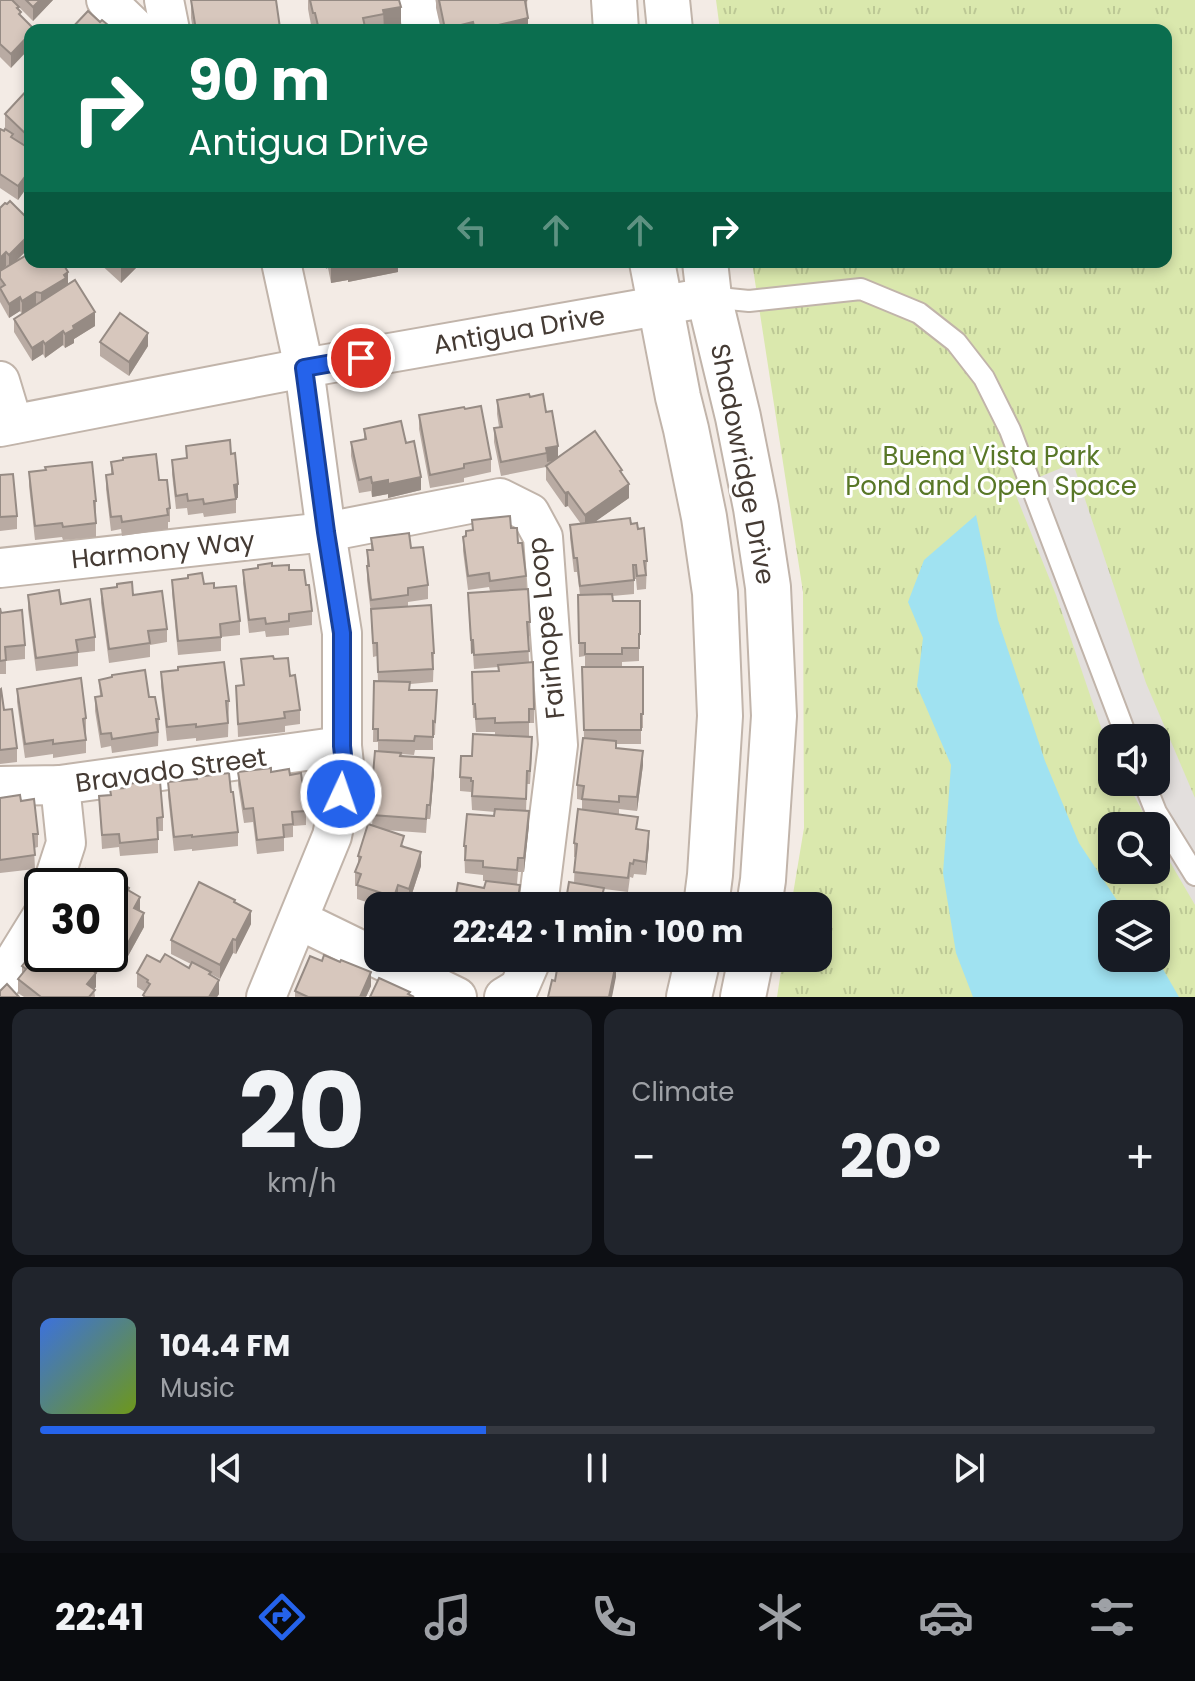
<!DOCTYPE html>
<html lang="en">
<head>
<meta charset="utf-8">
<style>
  :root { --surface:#171b24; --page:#20242c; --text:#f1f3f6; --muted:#9ea1a6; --line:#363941; --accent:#2563eb }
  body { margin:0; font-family:Poppins,sans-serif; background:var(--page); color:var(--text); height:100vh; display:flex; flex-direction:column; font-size:30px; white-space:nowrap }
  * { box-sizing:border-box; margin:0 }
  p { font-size:26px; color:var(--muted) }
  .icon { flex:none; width:44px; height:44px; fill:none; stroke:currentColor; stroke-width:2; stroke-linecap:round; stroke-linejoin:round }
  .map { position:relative; height:997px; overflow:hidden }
  .details { display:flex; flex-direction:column; gap:12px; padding:12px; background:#0d0f14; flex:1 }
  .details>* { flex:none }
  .hud { position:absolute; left:24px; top:24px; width:1148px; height:244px; border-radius:16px; box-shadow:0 4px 12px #0003; background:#0b6e4f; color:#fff; overflow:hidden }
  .controls { position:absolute; left:1098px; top:724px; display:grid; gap:16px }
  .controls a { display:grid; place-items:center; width:72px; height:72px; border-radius:16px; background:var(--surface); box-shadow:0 4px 12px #0003; font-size:40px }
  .speed { position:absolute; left:24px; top:868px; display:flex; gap:16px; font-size:40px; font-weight:700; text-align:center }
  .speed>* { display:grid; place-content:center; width:104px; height:104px; border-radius:50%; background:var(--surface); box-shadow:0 4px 12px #0003; line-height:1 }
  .speed .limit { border:4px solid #111; border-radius:12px; background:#fff; color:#111 }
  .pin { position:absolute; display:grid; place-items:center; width:68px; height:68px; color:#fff; margin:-34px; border:4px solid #fff; border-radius:50%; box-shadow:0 2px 8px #0007 }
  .me { position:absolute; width:88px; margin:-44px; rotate:3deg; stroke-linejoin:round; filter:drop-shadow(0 0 6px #0008) }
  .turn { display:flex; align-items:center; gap:28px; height:168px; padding:0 32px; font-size:36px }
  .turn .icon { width:104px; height:104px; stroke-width:2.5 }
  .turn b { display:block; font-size:56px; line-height:68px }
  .lanes { display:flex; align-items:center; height:76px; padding:0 32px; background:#0003; justify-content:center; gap:40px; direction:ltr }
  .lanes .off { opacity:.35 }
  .big { font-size:60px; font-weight:700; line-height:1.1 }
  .details .tile { flex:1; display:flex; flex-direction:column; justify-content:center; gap:12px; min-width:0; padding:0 28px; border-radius:16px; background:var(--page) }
  .details .dial { align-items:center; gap:0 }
  .dial b { font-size:104px; line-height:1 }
  .song { display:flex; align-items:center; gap:24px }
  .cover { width:96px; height:96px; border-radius:12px; background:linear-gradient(135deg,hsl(220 70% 55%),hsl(80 70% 35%)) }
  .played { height:8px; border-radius:4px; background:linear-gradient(90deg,var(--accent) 40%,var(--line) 40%) }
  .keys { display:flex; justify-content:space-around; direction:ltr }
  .heat { display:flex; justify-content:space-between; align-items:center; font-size:44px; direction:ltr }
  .details .tiles { flex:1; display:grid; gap:12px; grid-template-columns:1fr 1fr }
  .tile:last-child { grid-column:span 2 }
  .trip { position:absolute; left:364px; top:892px; width:468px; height:80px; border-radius:16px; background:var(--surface); box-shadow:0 4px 12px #0003; font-weight:700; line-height:80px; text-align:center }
  .dock { display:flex; height:128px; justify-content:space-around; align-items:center; background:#090b0e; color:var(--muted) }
  .dock .icon { width:56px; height:56px }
  .dock .active { color:var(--accent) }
  .dock b { font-size:36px; color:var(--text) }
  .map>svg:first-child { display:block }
  .park { fill:url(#park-tufts); fill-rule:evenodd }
  .parking { fill:#e3dfdd }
  .water { fill:#a0e2f1 }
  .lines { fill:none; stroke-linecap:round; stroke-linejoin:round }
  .service-casing { stroke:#c1b4aa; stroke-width:24 }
  .minor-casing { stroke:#c1b4aa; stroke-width:42 }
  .tertiary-casing { stroke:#c1b4aa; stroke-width:48 }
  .service { stroke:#fff; stroke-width:20 }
  .minor { stroke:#fff; stroke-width:38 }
  .tertiary { stroke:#fff; stroke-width:44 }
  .wall { fill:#b9aba3 }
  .shaded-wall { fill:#968b84 }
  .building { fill:#d7c7bd; stroke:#968b84; stroke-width:2 }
  .route-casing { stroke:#184099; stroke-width:20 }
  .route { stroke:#2563eb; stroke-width:14 }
  .labels { text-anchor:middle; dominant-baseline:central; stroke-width:6; stroke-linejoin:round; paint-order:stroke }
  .street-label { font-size:26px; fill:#453b34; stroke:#fff }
  .park-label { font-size:26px; fill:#587727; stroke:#fff }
</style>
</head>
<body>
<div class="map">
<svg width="1195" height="997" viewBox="0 0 1195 997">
  <defs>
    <pattern id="park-tufts" width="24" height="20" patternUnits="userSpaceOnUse" patternTransform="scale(2)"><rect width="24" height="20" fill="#dae8ad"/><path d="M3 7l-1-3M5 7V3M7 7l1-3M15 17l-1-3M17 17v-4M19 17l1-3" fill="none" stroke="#bcc895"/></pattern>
  </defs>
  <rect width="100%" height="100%" fill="#f3ebe5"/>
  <path class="park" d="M716 0H1195V997H777L783 958H818V906H791L804 828 803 592 752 262H1166V30H720ZM1112 738H1156V782H1112ZM1112 826H1156V870H1112ZM1112 914H1156V958H1112Z"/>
  <path class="parking" d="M1073 463 1146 683 1195 798V905L1156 838V826H1150L1127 782H1156V738H1112V753L1106 742 1056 595 1013 488Z"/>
  <path class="water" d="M976 515 998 620 1045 761 1079 843 1126 914H1112V958L1156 957 1179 997H973L956 953 943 873 951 765 917 686 923 638 908 602 924 560Z"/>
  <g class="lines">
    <defs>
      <g id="service">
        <path d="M709 297 749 301 861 289 919 313 956 342 984 378 1010 430 1127 738"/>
        <path d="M1144 782 1156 812 1195 875"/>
      </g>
      <g id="minor">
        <path d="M106 0 137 30"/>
        <path d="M164 0 170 30"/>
        <path d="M416 0 422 30"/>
        <path d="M0 381 13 424"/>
        <path d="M0 427 304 368 709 297"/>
        <path d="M0 568 326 532 500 498 530 513 543 537 558 745 538 906"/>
        <path d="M0 786 60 785 342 746"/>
        <path d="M52 886 66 843 60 785"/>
        <path d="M299 920 457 997"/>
        <path d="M0 984 42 916"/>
        <path d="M266 997 332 836 345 773 342 746V633L326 532 304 368 281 262"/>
        <path d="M504 997 519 988 532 958"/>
      </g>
      <g id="tertiary">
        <path d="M614 0 616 30"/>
        <path d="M667 0 670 30"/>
        <path d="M652 262 678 397 686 429 704 517 715 593 720 716 710 875 706 906"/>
        <path d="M705 262 709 297 738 417 756 508 768 587 774 716 763 880 759 906"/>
        <path d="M689 997 698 958"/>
        <path d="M743 997 751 958"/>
      </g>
    </defs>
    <use href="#service" class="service-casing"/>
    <use href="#minor" class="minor-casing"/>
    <use href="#tertiary" class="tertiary-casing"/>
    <use href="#service" class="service"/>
    <use href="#minor" class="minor"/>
    <use href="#tertiary" class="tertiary"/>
  </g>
  <g class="wall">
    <path d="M0 0H53L33 21 19 7 11 68 0 57Z"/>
    <path d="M191 0H276L280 30H193L191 18Z"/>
    <path d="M308 0H399L401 27 384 30H312L308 9Z"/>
    <path d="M436 0H527L528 30H441L436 8Z"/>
    <path d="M30 88V183L18 200 0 188V129L4 131 9 132 5 128V114Z"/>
    <path d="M0 208 30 221V247L16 261 68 285 95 326 74 339V343L65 348 63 345 45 358 43 354 32 361 14 332V319L22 314 20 311 9 318 0 302Z"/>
    <path d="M98 262H142L121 283Z"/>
    <path d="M325 262H429L398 268V272L348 282V280L331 283 328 268 326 269Z"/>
    <path d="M100 342 148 346 129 376 100 356Z"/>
    <path d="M530 397 546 412 558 457 622 474 629 498 594 522 631 524 638 529 647 561 646 589 637 590 636 579H634V594L612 596 613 601H640V648H639V661L622 662V667H643V728H641V744H616V748L643 765 637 811 619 809V815L638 829 649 844 646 875 634 874 633 878 630 877 628 892 604 889V896L629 906H565L574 883 575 857H574V843L582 809V800L577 799V785L584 738 582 667H585V656L579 657 578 595H580L577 572H574L570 538V525L581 524 568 506 565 507 546 480V467L501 476 494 442V428L499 427 497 414V400Z"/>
    <path d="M419 415 491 459V472L464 478V482L430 488 419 429Z"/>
    <path d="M364 429 406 443 421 490 388 498V494L372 497 371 491 359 493 351 456V442L364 439Z"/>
    <path d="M186 446 238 498H236V513L204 517 203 513 188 515 187 508 176 509 172 474V460L186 458Z"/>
    <path d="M111 462 159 480 170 508V522H168V529L122 536 121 529 111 531 106 489V475L111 474Z"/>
    <path d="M29 472 96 501V537L63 540 62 537 35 540 29 486Z"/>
    <path d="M0 475 17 516V529L0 531Z"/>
    <path d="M472 520 511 528 518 543 526 576V589L530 622V636H528L529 662 534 709V723H529V736H518L532 751 530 784H527L526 811 529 825 524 872H518L517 884 520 898 484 888 486 881H483V875L465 873 464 846 494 816 495 812 472 810 471 792 460 791V777L472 756 495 735V732H476L475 718H473L472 672 498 671V667L474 669 473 653 471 654 468 593 490 591 489 587 468 590 463 551V537L472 530Z"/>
    <path d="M371 538 411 548 428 585V599L408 602V607L434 653 433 682 410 684 409 690H437L435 735H433V750H415L414 755 401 754 434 772 430 819H427L426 833 385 830 404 846 421 866 409 903 398 899 395 906H379L357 899V886H355V872L358 865V856L372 826 374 800H372V786L378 751V742H373L374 681H378L377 656 373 657 371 614 367 580V550H371Z"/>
    <path d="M272 566 289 570 306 585 312 611V625L289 628V635L266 637 265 631 249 633 243 583V570Z"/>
    <path d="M172 580 204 584 214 588 240 621V635L221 637V651L178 655 172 593Z"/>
    <path d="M101 589 133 595 167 629V642L150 645V657L109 663 101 603Z"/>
    <path d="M28 595 61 604 95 637V651L78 653V666L36 671 28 609Z"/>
    <path d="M0 608 1 613 25 645V659L6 661V674H0Z"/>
    <path d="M241 659H274L290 676 300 710V724L285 726V732L238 737 236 686 243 685Z"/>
    <path d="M161 672 229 701 228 737 196 741V738L167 741 161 686Z"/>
    <path d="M99 680 149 697 159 719 158 746 112 753 111 746 101 748 95 711V697L100 696Z"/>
    <path d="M17 689 86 718V753L53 758V754L25 758 17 702Z"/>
    <path d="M0 690 4 710 17 748V762L0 764Z"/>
    <path d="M238 772H271L290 775 306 811V825L293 826V837L284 838V851L257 854 253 822 244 823 238 785Z"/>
    <path d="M168 782 231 792 238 832V846L192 851V849L174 851 168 796Z"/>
    <path d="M99 796 163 817V831H158V853L120 856 119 847 102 849Z"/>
    <path d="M0 798 21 801 38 834V847L34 848 35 869 0 873Z"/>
    <path d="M129 891 140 911 144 927 128 956 115 950 107 965 86 954H110Z"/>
    <path d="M235 903 251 924 236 954 233 953 220 979 211 974 219 994 217 997H143L145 992 137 987V973L160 962 189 968 191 964 171 954V940Z"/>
    <path d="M80 954V960L96 987 94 989 95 997H24L18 993V979L22 974V966Z"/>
    <path d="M371 986 366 997H295V991Z"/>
  </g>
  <g class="shaded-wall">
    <path d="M40 0H53L33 21V7Z"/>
    <path d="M401 7V27L384 30 383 10Z"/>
    <path d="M528 18V30H477Z"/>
    <path d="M473 22V30H445V29Z"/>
    <path d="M30 34V48L11 68V54Z"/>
    <path d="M30 170V183L18 200V186Z"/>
    <path d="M30 234V247L9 268V255Z"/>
    <path d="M6 252V266L0 272V258Z"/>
    <path d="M122 262H142L121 283V263Z"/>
    <path d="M338 262H348V280L331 283V263Z"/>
    <path d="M348 262H429L398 268V272L348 282Z"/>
    <path d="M68 272V285L41 307V293Z"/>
    <path d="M36 292V306L22 315V301Z"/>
    <path d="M20 297V311L9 318V304Z"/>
    <path d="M95 312V326L74 339V343L65 348V334L73 326Z"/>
    <path d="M63 331V345L45 358V344Z"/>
    <path d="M148 333V346L129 376V362Z"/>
    <path d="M43 341V354L32 361V348Z"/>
    <path d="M558 446V460L547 462 546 448Z"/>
    <path d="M421 477V490L388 498V484Z"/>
    <path d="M388 480V494L372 497V483Z"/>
    <path d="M238 484V498L234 499V485Z"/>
    <path d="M629 484V498L585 529V515Z"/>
    <path d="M568 492V506L565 507V493Z"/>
    <path d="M471 640H473V653L471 654Z"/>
    <path d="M643 751V765L637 811V797Z"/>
    <path d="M434 758V772L430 819V805Z"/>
    <path d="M529 811V825L524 872V858Z"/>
    <path d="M649 831V844L646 875V862Z"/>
    <path d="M421 852V866L409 903V889Z"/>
    <path d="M398 885V899L395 906H394V897Z"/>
    <path d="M520 885V898L519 906H517Z"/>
    <path d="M140 897V911L134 908Z"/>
    <path d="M251 911V924L236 954V940Z"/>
    <path d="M144 913V927L128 956V943Z"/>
    <path d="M115 936V950L107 965V954H110V946Z"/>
    <path d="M233 939V953L220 979V965Z"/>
    <path d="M616 963V977L612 997H609Z"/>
    <path d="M371 972V986L366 997H360Z"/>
    <path d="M96 973V987L88 997 87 984Z"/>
    <path d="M219 980V994L217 997H209Z"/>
  </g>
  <g class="building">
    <path d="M0 0H12L19 7 17 8 21 12 19 14 34 29 30 30V34L11 54 0 44Z"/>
    <path d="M26 0H40L33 7Z"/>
    <path d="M191 0H276L280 28 267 30H196Z"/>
    <path d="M310 0H399L401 7 383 10 384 14 363 18 365 27 348 30H319L315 13H313Z"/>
    <path d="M439 0H527L525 1 528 18 477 30H475L473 22 445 29Z"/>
    <path d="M88 11 100 22 102 20 114 30H70Z"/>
    <path d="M29 88H30V138L5 114Z"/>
    <path d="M0 129 4 131 5 129 13 134 11 137 30 149 27 153 30 155V170L18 186 0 174Z"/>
    <path d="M10 201 30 221V234L9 255 6 252 0 258V208L5 203 7 204Z"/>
    <path d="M30 253V262H62L68 272 64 275 66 278 41 293 36 292 22 301 20 297 9 304 0 288 5 285 0 278V271Z"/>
    <path d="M75 280 95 312 73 326 74 329 65 334 63 331 45 344 43 341 32 348 14 319Z"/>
    <path d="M120 313 148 333 129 362 100 342Z"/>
    <path d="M529 394 530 397 543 394 546 412 552 411 558 446 546 448 547 453 501 462 494 428 502 427 497 400Z"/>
    <path d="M481 406 491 459 464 464V468L430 475 419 415 464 407 465 409Z"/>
    <path d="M401 421 406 443 414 441 421 477 388 484V480L372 483 371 477 359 480 351 442 366 439 364 429Z"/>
    <path d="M595 431 622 470 620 471 629 484 585 515 568 492 565 493 546 466Z"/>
    <path d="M230 440 231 454 235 453 238 484 234 485 236 499 204 504 203 499 188 501 187 494 176 496 172 460 187 458 186 446Z"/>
    <path d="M156 454 159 480H167L170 508 167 509 168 515 122 522 121 516 111 517 106 475 113 474 111 462 123 460V458Z"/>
    <path d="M92 462 96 501H94L96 523 63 527 62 523 35 526 29 472 46 470 45 467Z"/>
    <path d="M13 474 17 516 0 517V475Z"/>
    <path d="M510 516 511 528H517L518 543H522L526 576 490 581 489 573 468 576 463 537 466 536V531L473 530 472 520Z"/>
    <path d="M630 518 631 524 637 523 638 529 644 528 647 561H644L646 575 637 576 636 565H633L634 580 580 586 577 558H574L570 525Z"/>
    <path d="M409 533 411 548 423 547 428 585 408 588V595L371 600 367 566H369L367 550H373L371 538Z"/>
    <path d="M272 563V566L289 565V570H304L306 585H309L312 611 289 614V621L266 624 265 618 249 620 243 570 258 568V565Z"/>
    <path d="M202 573 204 584 214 583V588L236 586 240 621 220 624 221 637 178 641 172 580 188 578V575Z"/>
    <path d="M132 582 133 595 162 591 167 629 148 631 150 643 109 649 101 589 117 587V584Z"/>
    <path d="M528 589 530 622H527L529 651 474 655 473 640H471L468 593Z"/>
    <path d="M59 590 61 604 90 599 95 637 76 640 78 652 36 658 28 595Z"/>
    <path d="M612 594 613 601H640V634H639V648H622V654H585V643H579L578 595Z"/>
    <path d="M431 605 434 653H432L433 669 378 672 377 643H373L371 609Z"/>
    <path d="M0 608 1 613 22 610 25 645 5 647 6 660 0 661Z"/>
    <path d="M273 656 274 659 288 658 290 676 295 675 300 710 284 712 285 718 238 724 236 686 244 685 241 659Z"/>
    <path d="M224 662 229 701H226L228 723 196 727V724L167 727 161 672 178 670V667Z"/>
    <path d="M533 662 534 709H529V722L495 723V718L476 719 475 704H473L472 672 499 671 498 665Z"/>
    <path d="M582 667H643V714H641V730H584Z"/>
    <path d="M145 670 149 697H155L159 719H156L158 732 112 739 111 733 101 734 95 697 102 696 99 680 112 677V675Z"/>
    <path d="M81 678 86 718 83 719 86 740 53 744V740L25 744 17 689Z"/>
    <path d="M374 681 410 682 409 690H437L435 722 433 721V737L415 736 414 741 378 740V729H373Z"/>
    <path d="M1 689 4 710 12 709 17 748 0 750V690Z"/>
    <path d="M473 734 532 737 530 771H527L526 799 472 796 473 781H471V778L460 777 461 756H472Z"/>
    <path d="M583 738 616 741V748L643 751 637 797 619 796V802L582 799 584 786 577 785Z"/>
    <path d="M375 751 401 753 400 756 434 758 430 805H427L426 819 372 815 375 786H372Z"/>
    <path d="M271 768V772L289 769 290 775 301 773 306 811 292 812 293 824 283 825 284 837 257 840 253 808 244 809 238 772Z"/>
    <path d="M229 773 231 792H233L238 832 192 837V835L174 837 168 782 197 779V777Z"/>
    <path d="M160 781 163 817 157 818 158 839 120 843 119 834 102 835 99 796 111 795 110 789 125 788V784Z"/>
    <path d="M20 795 21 801 34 799 38 834H33L35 855 0 860V798Z"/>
    <path d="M495 809 529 811 524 858H518L517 870 483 867V861L465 860 466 846H464L467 814 494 816Z"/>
    <path d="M578 809 638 817 636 829 649 831 646 862 634 860 633 864 630 863 628 878 574 872 577 844 574 843Z"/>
    <path d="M368 824 404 836 401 846 421 852 409 889 398 885 394 897 357 885 361 874 355 872 361 857 358 856Z"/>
    <path d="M86 869 116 884 118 882 129 888 128 890 140 897 134 908 144 913 128 943 115 936 110 946V886H78Z"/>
    <path d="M486 881 520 885 517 906H454L458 883 484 888Z"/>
    <path d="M199 882 235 900 234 902 251 911 236 940 233 939 220 965 171 940Z"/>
    <path d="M569 882 604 888 602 896 629 901 628 906H565Z"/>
    <path d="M42 941V954H78L76 956 96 973 87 984 95 990 89 997H41L18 979 26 969 22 966Z"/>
    <path d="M165 954 189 968 192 962 211 972 209 974 219 980 209 997H145L143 995 150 984 147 982 148 980 137 973 147 955 160 962Z"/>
    <path d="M324 955 340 962 341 960 371 972 360 997H308L295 991 310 956 322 961Z"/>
    <path d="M559 958H588L616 963 609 997H548L552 980 555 981Z"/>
    <path d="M379 978 410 992 408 994 414 997H370Z"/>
    <path d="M7 984 19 997H0V991Z"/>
  </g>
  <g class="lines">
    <defs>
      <path id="route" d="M341 794 345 773 342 746V633L326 532 304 368 361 358"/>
    </defs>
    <use href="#route" class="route-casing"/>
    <use href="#route" class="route"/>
  </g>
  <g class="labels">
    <g class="street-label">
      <text transform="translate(519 330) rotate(-10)">Antigua Drive</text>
      <text transform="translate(743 464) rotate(79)">Shadowridge Drive</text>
      <text transform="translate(163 550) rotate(-6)">Harmony Way</text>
      <text transform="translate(546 628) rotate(-96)">Fairhope Loop</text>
      <text transform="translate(171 770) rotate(-8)">Bravado Street</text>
    </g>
    <g class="park-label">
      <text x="991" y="456">Buena Vista Park<tspan x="991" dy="30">Pond and Open Space</tspan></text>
    </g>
  </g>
</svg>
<div class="controls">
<a><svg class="icon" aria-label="sound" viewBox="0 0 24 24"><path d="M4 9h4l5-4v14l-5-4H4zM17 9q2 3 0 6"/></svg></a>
<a><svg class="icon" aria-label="search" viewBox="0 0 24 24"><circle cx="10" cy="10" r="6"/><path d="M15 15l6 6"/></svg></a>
<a><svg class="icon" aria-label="layers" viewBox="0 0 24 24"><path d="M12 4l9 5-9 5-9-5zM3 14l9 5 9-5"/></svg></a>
</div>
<div class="speed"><div class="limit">30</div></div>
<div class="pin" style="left:361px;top:358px;background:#d93025"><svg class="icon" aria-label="arrive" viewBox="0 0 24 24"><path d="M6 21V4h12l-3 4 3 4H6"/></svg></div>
<svg class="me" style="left:341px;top:794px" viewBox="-20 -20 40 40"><circle r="17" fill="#2563eb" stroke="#fff" stroke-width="3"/><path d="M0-11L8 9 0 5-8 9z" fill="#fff"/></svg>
<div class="trip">22:42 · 1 min · 100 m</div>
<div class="hud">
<div class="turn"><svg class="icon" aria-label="right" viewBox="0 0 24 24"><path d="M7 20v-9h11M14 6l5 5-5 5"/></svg><div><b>90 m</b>Antigua Drive</div></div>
<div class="lanes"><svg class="icon off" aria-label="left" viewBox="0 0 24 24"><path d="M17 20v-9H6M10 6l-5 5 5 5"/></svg><svg class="icon off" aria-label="ahead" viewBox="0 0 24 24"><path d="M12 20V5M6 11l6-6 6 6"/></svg><svg class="icon off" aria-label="ahead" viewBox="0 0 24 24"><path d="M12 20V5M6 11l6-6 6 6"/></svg><svg class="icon" aria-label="right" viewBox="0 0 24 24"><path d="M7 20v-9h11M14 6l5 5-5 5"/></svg></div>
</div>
</div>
<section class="details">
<div class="tiles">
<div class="tile dial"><b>20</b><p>km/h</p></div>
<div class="tile"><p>Climate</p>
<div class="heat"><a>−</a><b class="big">20°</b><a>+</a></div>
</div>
<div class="tile">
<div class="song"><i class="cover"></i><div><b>104.4 FM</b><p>Music</p></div></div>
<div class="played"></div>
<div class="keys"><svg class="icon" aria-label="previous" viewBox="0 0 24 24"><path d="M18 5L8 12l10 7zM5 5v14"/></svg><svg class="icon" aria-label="pause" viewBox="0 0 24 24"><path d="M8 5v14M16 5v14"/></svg><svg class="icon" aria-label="next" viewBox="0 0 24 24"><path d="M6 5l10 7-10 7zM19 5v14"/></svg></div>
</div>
</div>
</section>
<nav class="dock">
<b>22:41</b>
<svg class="icon active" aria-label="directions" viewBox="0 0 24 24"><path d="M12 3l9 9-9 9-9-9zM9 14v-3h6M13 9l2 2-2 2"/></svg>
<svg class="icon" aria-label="music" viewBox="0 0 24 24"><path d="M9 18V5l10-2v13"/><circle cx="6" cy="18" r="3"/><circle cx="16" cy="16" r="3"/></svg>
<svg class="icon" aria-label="phone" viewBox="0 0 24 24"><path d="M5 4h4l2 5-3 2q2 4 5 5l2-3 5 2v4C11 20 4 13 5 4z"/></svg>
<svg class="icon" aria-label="climate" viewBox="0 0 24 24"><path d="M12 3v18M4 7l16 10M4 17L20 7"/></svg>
<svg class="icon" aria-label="car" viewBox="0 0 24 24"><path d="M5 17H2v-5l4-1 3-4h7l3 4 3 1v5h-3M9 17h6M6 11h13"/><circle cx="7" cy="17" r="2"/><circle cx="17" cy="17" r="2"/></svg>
<svg class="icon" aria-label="filters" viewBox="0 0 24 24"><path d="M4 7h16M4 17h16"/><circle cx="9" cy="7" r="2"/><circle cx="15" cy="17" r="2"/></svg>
</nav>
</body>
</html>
